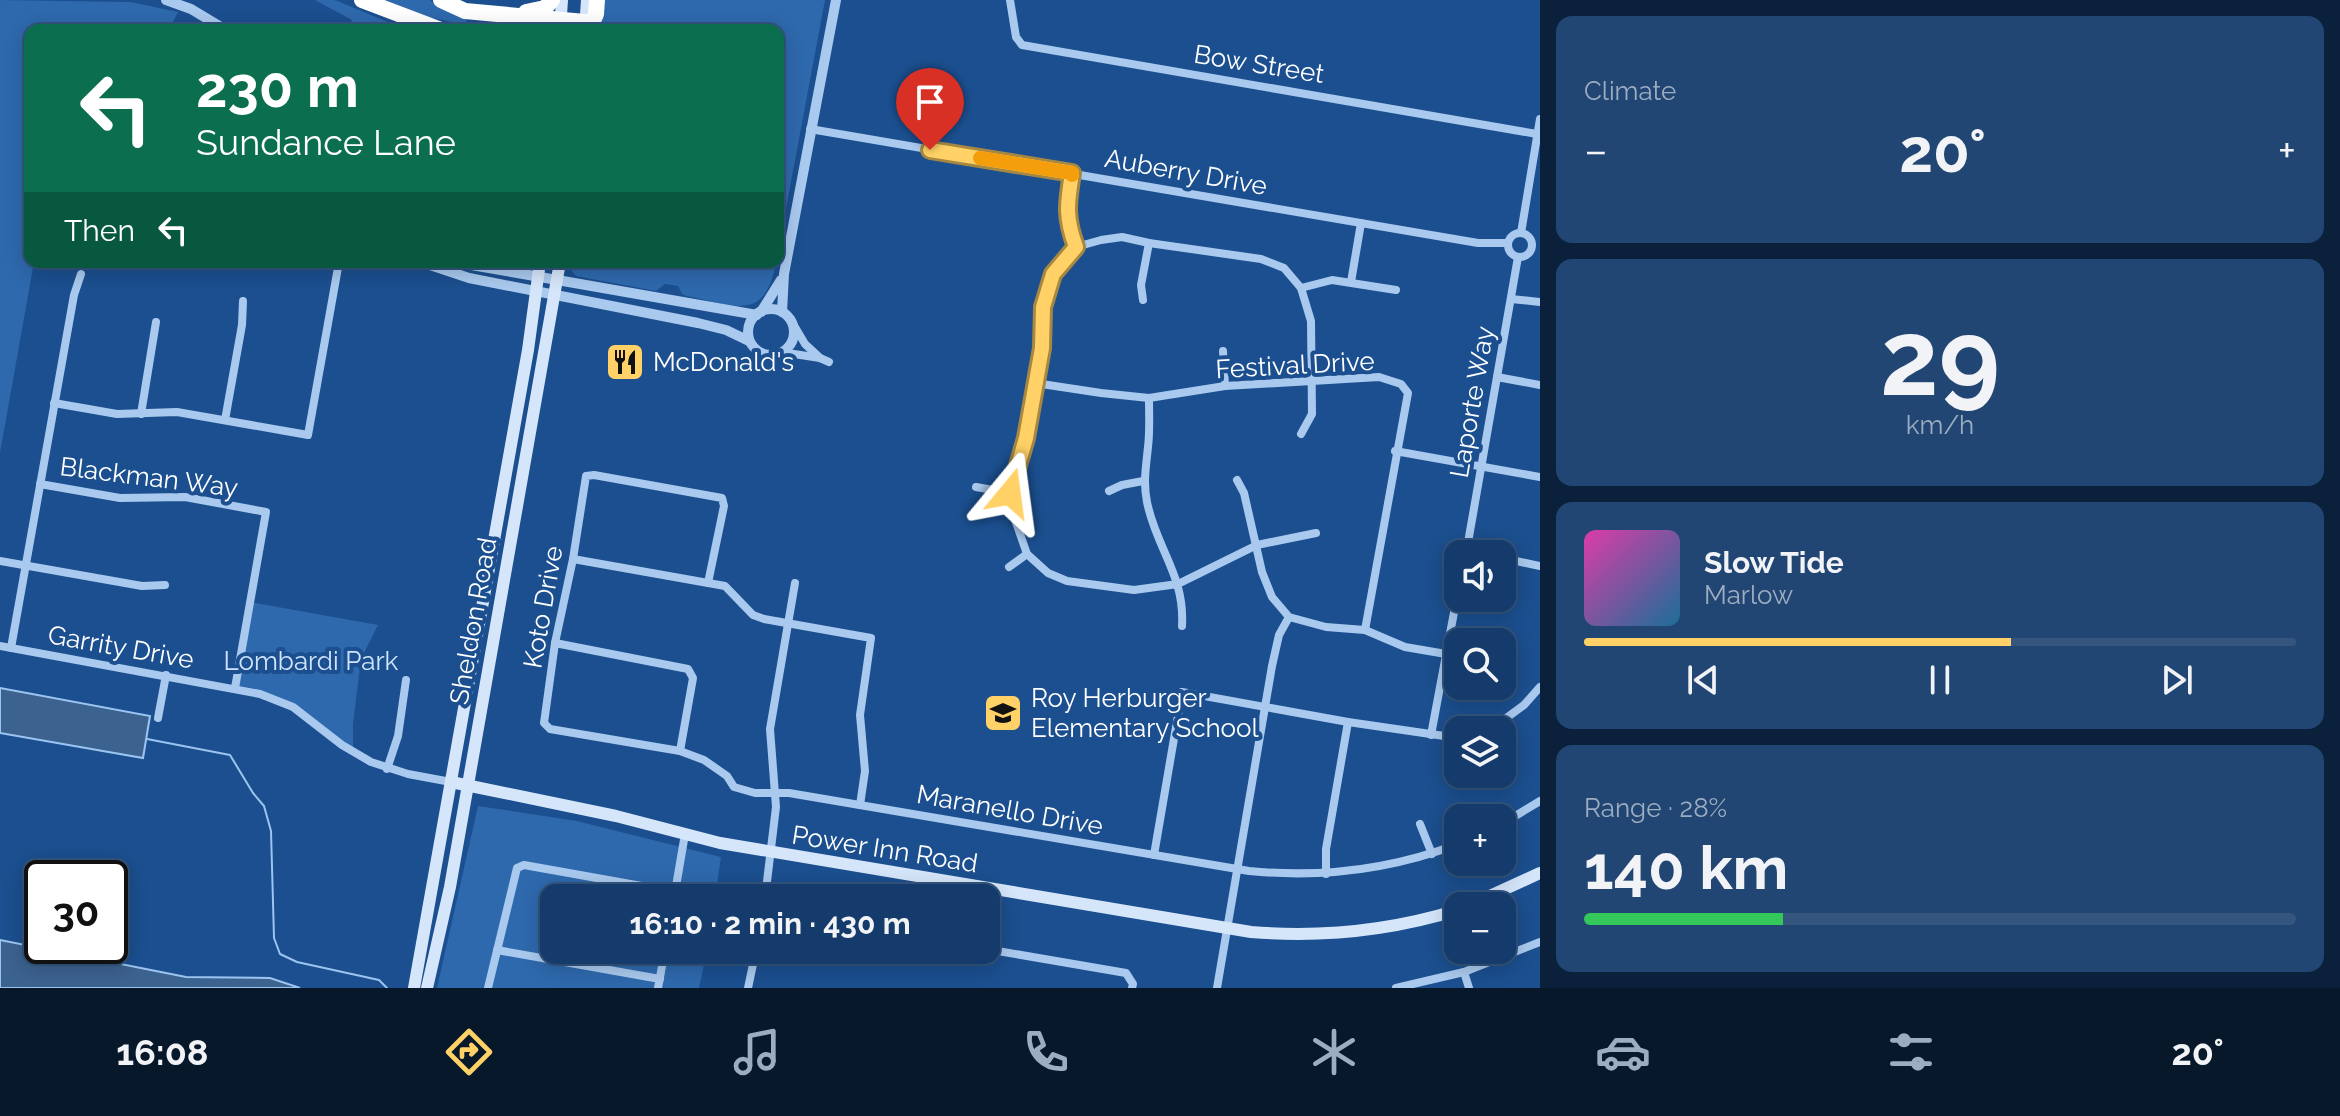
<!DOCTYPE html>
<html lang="en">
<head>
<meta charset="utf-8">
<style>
  :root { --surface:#143b6b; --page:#214673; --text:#f1f3f6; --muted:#9dadc1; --line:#33557e; --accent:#ffd166 }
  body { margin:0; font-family:Raleway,sans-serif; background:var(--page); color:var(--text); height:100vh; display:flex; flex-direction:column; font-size:30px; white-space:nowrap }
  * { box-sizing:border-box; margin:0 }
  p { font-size:26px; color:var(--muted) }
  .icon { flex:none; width:44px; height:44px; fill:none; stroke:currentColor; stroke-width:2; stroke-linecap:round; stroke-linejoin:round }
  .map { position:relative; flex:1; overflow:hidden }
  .sheet { display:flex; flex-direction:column; gap:16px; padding:16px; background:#0b203b; width:800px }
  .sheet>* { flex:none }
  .banner { position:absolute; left:24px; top:24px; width:760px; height:244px; border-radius:16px; box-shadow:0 4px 20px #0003,0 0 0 2px var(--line); background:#0b6e4f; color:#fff; overflow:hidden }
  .fabs { position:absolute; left:1444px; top:540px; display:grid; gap:16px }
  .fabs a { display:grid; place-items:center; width:72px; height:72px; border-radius:16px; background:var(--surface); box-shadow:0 4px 20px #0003,0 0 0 2px var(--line); font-size:40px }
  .speed { position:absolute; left:24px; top:860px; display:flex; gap:16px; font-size:40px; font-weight:700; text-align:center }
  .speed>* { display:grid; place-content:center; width:104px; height:104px; border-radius:50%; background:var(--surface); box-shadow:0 4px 20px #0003,0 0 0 2px var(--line); line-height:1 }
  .speed .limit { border:4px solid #111; border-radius:12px; background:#fff; color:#111 }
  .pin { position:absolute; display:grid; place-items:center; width:68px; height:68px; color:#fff; margin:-82px -34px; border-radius:50% 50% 50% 0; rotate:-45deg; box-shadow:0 0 8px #0007 }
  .pin .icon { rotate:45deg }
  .me { position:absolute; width:88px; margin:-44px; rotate:16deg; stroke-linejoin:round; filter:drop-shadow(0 0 6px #0008) }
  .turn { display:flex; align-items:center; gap:28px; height:168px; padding:0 40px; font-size:36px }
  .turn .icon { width:104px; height:104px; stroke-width:2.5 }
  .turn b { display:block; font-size:56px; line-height:68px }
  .then { display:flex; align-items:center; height:76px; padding:0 40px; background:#0003; gap:16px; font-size:30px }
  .big { font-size:60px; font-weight:700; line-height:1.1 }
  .sheet .widget { flex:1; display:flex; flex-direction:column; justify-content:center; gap:12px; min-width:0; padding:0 28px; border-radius:16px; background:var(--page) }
  .sheet .dial { align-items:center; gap:0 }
  .dial b { font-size:104px; line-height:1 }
  .song { display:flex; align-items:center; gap:24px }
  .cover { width:96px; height:96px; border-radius:12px; background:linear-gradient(135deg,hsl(320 70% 55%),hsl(200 70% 35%)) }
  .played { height:8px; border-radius:4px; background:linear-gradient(90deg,var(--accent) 60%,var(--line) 60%) }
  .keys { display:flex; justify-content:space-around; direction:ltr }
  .heat { display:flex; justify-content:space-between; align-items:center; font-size:44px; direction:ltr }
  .charge { height:12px; border-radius:6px; background:linear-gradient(90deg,#34c759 28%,var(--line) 0) }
  .trip { position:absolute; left:540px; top:884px; width:460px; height:80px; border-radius:16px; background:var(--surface); box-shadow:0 4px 20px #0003,0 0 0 2px var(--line); font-weight:700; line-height:80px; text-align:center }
  .tabs { display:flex; height:128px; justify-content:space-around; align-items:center; background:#08182b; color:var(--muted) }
  .tabs .icon { width:56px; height:56px }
  .tabs .current { color:var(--accent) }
  .tabs b { font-size:36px; color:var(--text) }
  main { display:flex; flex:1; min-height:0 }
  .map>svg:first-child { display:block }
  .green { fill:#2e69ad }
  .water { fill:#3c6290; stroke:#9cc4f0; stroke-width:2 }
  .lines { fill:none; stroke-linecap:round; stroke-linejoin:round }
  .stream { stroke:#9cc4f0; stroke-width:2 }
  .minor { stroke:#a9c9ee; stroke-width:8 }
  .tertiary { stroke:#a9c9ee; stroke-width:10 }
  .secondary { stroke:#d6e6fa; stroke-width:12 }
  .motorway { stroke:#fff; stroke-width:16 }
  .route-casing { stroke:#a68842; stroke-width:20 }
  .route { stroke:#ffd166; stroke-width:14 }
  .slow { stroke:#f59e0b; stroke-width:14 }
  .labels { text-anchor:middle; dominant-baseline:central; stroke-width:8; stroke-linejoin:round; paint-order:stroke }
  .street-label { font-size:26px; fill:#fff; stroke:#1b4f8f }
  .poi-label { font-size:26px; fill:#fff; stroke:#1b4f8f; text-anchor:start }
  .park-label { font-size:26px; fill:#cfe3fa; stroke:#1b4f8f }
</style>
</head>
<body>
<main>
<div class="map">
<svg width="1540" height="988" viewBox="0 0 1540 988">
  <rect width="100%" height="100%" fill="#1b4f8f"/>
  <g class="green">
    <path d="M0 0 131 2 178 12 169 30H30V262H34L0 453Z"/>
    <path d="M315 0H335L407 30H348L352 20Z"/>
    <path d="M385 0H430L438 7 467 16 466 25 428 17Z"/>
    <path d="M603 0H825L778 251V30H601Z"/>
    <path d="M570 262H776C765 324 734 305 687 296L682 294 678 286 665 284 656 291 576 276 570 269Z"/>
    <path d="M250 602 378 625 361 659 353 724V749C318 724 280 686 235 688Z"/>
    <path d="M478 806 577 821 721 857 715 898H554V950H707L699 988H437Z"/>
  </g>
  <g class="water">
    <path d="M0 688 150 716 143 758 0 733Z"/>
    <path d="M0 940 186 977 270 978 300 988H0Z"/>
  </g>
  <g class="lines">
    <path class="stream" d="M147 739 230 755 253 793 264 806 271 831 274 938 280 954 297 962 379 980 387 988"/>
    <g class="minor">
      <path d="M1010 0 1016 37 1022 45 1537 134"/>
      <path d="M810 129 1478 243H1508"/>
      <path d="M1072 173C1067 204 1065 217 1076 247"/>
      <path d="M1521 233 1540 119"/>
      <circle cx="1520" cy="245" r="12"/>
      <path d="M1351 282 1361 223"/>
      <path d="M1301 288 1332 280 1396 290"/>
      <path d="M1511 299 1540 302"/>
      <path d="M1143 300 1141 285 1149 243"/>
      <path d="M792 322 805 344 820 358"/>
      <path d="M1223 351 1225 386"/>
      <path d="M781 352 820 358 829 362"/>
      <path d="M1497 377 1540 385"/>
      <path d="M1035 383 1101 393 1149 398 1225 386 1379 377 1401 384 1408 393 1365 630"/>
      <path d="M1149 398C1149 414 1150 431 1148 447 1146 467 1143 482 1147 502 1156 548 1185 575 1182 626"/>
      <path d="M54 403 117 414 177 412 308 435 339 262"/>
      <path d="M141 414 156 322"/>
      <path d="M225 420 242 325 243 301"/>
      <path d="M1301 434 1312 414 1311 321 1301 288 1284 268 1261 259 1149 243 1122 237 1101 240 1076 247 1053 274 1043 307 1042 348 1026 438 1010 493 1012 511 1027 554 1048 573 1067 581 1134 590 1178 584 1257 545 1316 533"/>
      <path d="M1395 451 1540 477"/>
      <path d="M1237 480 1244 493 1262 572 1272 597 1289 617 1326 627 1365 630 1405 647 1446 654"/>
      <path d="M40 484 120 498 185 497 266 512 235 688"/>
      <path d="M976 487 1010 493"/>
      <path d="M1109 491 1122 485 1143 481"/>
      <path d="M1466 552 1480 554"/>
      <path d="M1466 554 1518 257"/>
      <path d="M1502 558 1540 566"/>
      <path d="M573 559 725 586 753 615 764 619 871 638 860 715 865 771 860 805"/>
      <path d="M0 561 142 586 165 585"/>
      <path d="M1009 567 1027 554"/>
      <path d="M708 583 724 506 722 498 594 475 586 476 573 559 555 643 544 723 550 729 680 751 704 760 727 776 734 787 755 793H789L1249 871C1321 878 1390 870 1458 844"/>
      <path d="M555 643 688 669 693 678 680 751"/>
      <path d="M0 646 260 694 293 707 342 745 371 762 408 774 451 782"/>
      <path d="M11 648 74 295 81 274"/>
      <path d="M158 718 166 675"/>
      <path d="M1490 730 1524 705 1540 687"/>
      <path d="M1431 735 1458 591"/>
      <path d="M387 769 398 736 406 680"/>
      <path d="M1420 824 1432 854"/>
      <path d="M1502 824 1540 801"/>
      <path d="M1154 855 1182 692 1348 722 1458 738"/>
      <path d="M1326 874V849L1348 722"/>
      <path d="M674 898 685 834"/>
      <path d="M765 898 776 807 770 729 795 583"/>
      <path d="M1502 929 1512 954"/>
      <path d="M986 949 1126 973 1133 984 1132 988"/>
      <path d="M497 950 660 979"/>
      <path d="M1464 972 1469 988"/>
      <path d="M488 988 517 868 524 865 675 892"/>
      <path d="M658 988 665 950"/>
      <path d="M748 988 756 950"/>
      <path d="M1217 988 1272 666 1279 635 1289 617"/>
      <path d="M1396 988 1464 972 1540 942"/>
    </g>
    <g class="tertiary">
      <path d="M166 0 191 9 226 30"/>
      <path d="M421 262 469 278 698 323 726 330 749 341"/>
      <path d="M454 262 757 315"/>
      <circle cx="771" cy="332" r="23"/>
      <path d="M761 312 781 280"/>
      <path d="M782 312 784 274 836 0"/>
    </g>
    <g class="secondary">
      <path d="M560 30 562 0"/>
      <path d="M585 30 587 0"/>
      <path d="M451 782 616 816 720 843 1251 932C1323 938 1389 931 1458 910"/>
      <path d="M1468 906 1540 873"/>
      <path d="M414 988 528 350 540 262"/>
      <path d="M427 988 450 887 560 262"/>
    </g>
    <g class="motorway">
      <path d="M362 0 441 30"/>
      <path d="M441 0 465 11 585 22"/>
      <path d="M526 12 545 8 552 0"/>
      <path d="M589 30 596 14 597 0"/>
    </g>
  </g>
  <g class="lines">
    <defs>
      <path id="route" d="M930 150 1072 173C1067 204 1065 217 1076 247L1053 274 1043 307 1042 348 1026 438 1010 493"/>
    </defs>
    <use href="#route" class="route-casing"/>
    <use href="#route" class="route"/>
    <path class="slow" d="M980 158 1072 173V175"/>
  </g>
  <defs>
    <symbol id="restaurant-square" viewBox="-11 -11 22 22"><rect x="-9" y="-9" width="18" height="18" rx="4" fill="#ffd166" stroke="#1b4f8f"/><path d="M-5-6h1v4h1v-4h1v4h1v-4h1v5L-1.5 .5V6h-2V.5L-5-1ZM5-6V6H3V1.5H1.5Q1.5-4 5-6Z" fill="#111"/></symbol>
    <symbol id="school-square" viewBox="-11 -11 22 22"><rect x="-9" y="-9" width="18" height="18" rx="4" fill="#ffd166" stroke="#1b4f8f"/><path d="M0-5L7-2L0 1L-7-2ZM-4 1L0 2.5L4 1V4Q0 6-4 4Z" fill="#111"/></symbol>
  </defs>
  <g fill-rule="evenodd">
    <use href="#restaurant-square" x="603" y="340" width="44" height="44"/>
    <use href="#school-square" x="981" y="691" width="44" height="44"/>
  </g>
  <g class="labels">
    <g class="street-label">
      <text transform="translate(1259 64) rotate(9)">Bow Street</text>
      <text transform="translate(1186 172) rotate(10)">Auberry Drive</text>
      <text transform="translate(1295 365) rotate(-3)">Festival Drive</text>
      <text transform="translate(1472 402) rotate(-80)">Laporte Way</text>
      <text transform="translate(149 477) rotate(7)">Blackman Way</text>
      <text transform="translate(543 607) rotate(-80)">Koto Drive</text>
      <text transform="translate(473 621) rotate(-80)">Sheldon Road</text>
      <text transform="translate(121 647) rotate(10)">Garrity Drive</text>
      <text transform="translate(1010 810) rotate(10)">Maranello Drive</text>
      <text transform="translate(885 849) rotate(9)">Power Inn Road</text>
    </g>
    <g class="poi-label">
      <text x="653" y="362">McDonald's</text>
      <text x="1031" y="698">Roy Herburger<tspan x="1031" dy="30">Elementary School</tspan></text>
    </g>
    <g class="park-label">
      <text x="311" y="661">Lombardi Park</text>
    </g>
  </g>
</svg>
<div class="fabs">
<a><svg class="icon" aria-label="sound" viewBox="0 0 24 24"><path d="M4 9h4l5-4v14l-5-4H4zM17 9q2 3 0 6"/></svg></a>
<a><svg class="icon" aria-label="search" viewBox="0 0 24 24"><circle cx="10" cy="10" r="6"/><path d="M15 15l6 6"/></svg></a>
<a><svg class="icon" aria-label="layers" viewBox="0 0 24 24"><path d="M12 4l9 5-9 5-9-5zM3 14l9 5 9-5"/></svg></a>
<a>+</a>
<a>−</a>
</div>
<div class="speed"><div class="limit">30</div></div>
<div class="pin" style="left:930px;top:150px;background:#d93025"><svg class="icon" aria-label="arrive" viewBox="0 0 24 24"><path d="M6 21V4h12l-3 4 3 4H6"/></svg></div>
<svg class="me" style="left:1010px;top:493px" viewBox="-20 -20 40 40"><path d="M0-17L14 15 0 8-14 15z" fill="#ffd166" stroke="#fff" stroke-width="4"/></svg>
<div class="trip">16:10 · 2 min · 430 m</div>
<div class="banner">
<div class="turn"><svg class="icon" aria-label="left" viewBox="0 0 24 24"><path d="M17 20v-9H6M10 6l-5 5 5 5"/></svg><div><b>230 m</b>Sundance Lane</div></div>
<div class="then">Then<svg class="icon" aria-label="left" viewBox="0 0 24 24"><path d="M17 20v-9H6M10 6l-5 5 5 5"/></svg></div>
</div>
</div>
<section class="sheet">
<div class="widget"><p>Climate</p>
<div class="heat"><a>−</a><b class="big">20°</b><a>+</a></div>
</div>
<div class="widget dial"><b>29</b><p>km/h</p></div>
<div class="widget">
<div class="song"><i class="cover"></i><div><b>Slow Tide</b><p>Marlow</p></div></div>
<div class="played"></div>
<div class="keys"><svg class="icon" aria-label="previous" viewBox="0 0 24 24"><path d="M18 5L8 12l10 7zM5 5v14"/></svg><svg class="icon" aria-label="pause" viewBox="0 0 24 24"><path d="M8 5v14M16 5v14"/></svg><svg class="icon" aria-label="next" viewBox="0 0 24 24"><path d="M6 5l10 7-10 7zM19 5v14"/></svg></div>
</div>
<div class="widget"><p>Range · 28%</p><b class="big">140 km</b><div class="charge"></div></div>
</section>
</main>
<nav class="tabs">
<b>16:08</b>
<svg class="icon current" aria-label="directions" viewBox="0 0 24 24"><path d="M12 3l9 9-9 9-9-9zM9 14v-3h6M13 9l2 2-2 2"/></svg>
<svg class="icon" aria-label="music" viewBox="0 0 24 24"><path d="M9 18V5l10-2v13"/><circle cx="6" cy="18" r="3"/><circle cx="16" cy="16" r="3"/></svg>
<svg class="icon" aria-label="phone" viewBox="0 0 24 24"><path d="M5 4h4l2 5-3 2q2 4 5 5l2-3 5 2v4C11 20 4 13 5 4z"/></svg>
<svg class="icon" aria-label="climate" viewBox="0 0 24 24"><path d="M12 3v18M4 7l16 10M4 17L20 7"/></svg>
<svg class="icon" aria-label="car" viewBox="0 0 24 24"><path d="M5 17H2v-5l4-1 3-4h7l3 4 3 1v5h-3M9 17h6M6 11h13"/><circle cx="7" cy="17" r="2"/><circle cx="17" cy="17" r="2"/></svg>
<svg class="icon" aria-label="filters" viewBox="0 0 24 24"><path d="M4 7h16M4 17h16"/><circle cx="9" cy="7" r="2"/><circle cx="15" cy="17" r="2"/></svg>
<b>20°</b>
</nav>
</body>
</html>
